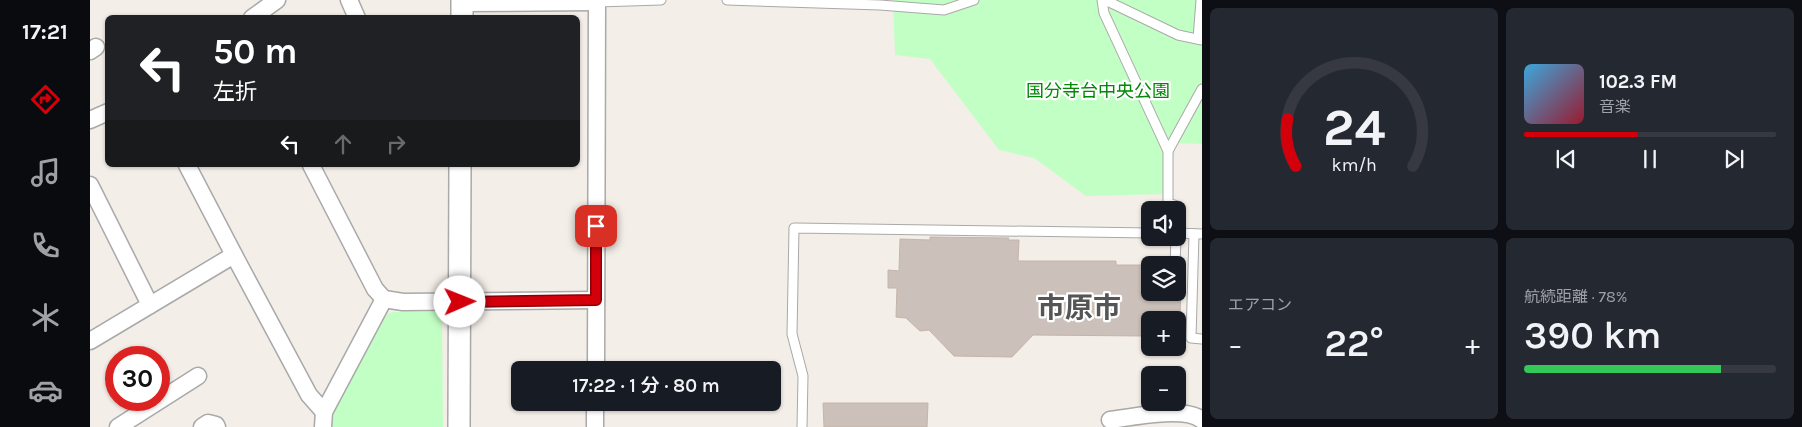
<!DOCTYPE html>
<html lang="ja">
<head>
<meta charset="utf-8">
<style>
  :root { --surface:#171b24; --page:#242831; --text:#f1f3f6; --muted:#9ea1a6; --line:#363941; --accent:#d3000b }
  body { margin:0; font-family:Karla,"Noto Sans JP",sans-serif; background:var(--page); color:var(--text); height:100vh; display:flex; flex-direction:column; font-size:19px; white-space:nowrap }
  * { box-sizing:border-box; margin:0 }
  p { font-size:16px; color:var(--muted) }
  .icon { flex:none; width:28px; height:28px; fill:none; stroke:currentColor; stroke-width:2; stroke-linecap:round; stroke-linejoin:round }
  .map { position:relative; flex:1; overflow:hidden }
  .side { display:flex; flex-direction:column; gap:8px; padding:8px; background:#0d0f14; width:600px }
  .side>* { flex:none }
  .guide { position:absolute; left:15px; top:15px; width:475px; height:152px; border-radius:8px; box-shadow:0 1px 4px #0004; background:#202124; color:#fff; overflow:hidden }
  .tools { position:absolute; left:1051px; top:201px; display:grid; gap:10px }
  .tools a { display:grid; place-items:center; width:45px; height:45px; border-radius:8px; background:var(--surface); box-shadow:0 1px 4px #0004; font-size:25px }
  .speed { position:absolute; left:15px; top:346px; display:flex; gap:10px; font-size:25px; font-weight:700; text-align:center }
  .speed>* { display:grid; place-content:center; width:65px; height:65px; border-radius:50%; background:var(--surface); box-shadow:0 1px 4px #0004; line-height:1 }
  .speed .limit { border:8px solid #d22; background:#fff; color:#111 }
  .pin { position:absolute; display:grid; place-items:center; width:42px; height:42px; color:#fff; margin:-21px; border-radius:10px; box-shadow:0 2px 8px #0006 }
  .me { position:absolute; width:55px; margin:-28px; rotate:89deg; stroke-linejoin:round; filter:drop-shadow(0 0 4px #0008) }
  .turn { display:flex; align-items:center; gap:18px; height:105px; padding:0 25px; font-size:22px }
  .turn .icon { width:65px; height:65px; stroke-width:2.5 }
  .turn b { display:block; font-size:35px; line-height:42px }
  .lanes { display:flex; align-items:center; height:48px; padding:0 25px; background:#0003; justify-content:center; gap:25px; direction:ltr }
  .lanes .off { opacity:.35 }
  .big { font-size:38px; font-weight:600; line-height:1.1 }
  .side .widget { flex:1; display:flex; flex-direction:column; justify-content:center; gap:8px; min-width:0; padding:0 18px; border-radius:8px; background:var(--page) }
  .side .dial { align-items:center; gap:0 }
  .dial svg { height:130px; overflow:visible; fill:none; stroke:var(--line); stroke-width:7; stroke-linecap:round; text-anchor:middle }
  .dial text { fill:var(--text); stroke:none }
  .song { display:flex; align-items:center; gap:15px }
  .cover { width:60px; height:60px; border-radius:8px; background:linear-gradient(135deg,hsl(200 70% 55%),hsl(350 70% 35%)) }
  .played { height:5px; border-radius:2px; background:linear-gradient(90deg,var(--accent) 45%,var(--line) 45%) }
  .keys { display:flex; justify-content:space-around; direction:ltr }
  .heat { display:flex; justify-content:space-between; align-items:center; font-size:28px; direction:ltr }
  .charge { height:8px; border-radius:4px; background:linear-gradient(90deg,#34c759 78%,var(--line) 0) }
  .side .tiles { flex:1; display:grid; gap:8px; grid-template-columns:repeat(2,1fr) }
  .trip { position:absolute; left:421px; top:361px; width:270px; height:50px; border-radius:8px; background:var(--surface); box-shadow:0 1px 4px #0004; font-weight:600; line-height:50px; text-align:center }
  main { display:flex; flex:1; min-height:0 }
  .menu { display:flex; flex-direction:column; width:90px; justify-content:space-around; align-items:center; background:#090b0e; color:var(--muted) }
  .menu .icon { width:35px; height:35px }
  .menu .current { color:var(--accent) }
  .menu b { font-size:22px; color:var(--text) }
  .map>svg:first-child { display:block }
  .park { fill:#c2ffc4 }
  .building { fill:#cbc0ba; stroke:#c6b4a8 }
  .lines { fill:none; stroke-linecap:round; stroke-linejoin:round }
  .service-casing { stroke:#a9a9a9; stroke-width:11 }
  .minor-casing { stroke:#a9a9a9; stroke-width:19 }
  .tertiary-casing { stroke:#a9a9a9; stroke-width:24 }
  .service { stroke:#fff; stroke-width:9 }
  .minor { stroke:#fff; stroke-width:16 }
  .tertiary { stroke:#fff; stroke-width:21 }
  .route-casing { stroke:#890007; stroke-width:12 }
  .route { stroke:#d3000b; stroke-width:9 }
  .labels { text-anchor:middle; dominant-baseline:central; stroke-width:4.5; stroke-linejoin:round; paint-order:stroke }
  .park-label { font-size:18px; fill:#018906; stroke:#fff }
  .town-label { font-size:28px; font-weight:bold; fill:#555; stroke:#fff }
</style>
</head>
<body>
<main>
<nav class="menu">
<b>17:21</b>
<svg class="icon current" aria-label="directions" viewBox="0 0 24 24"><path d="M12 3l9 9-9 9-9-9zM9 14v-3h6M13 9l2 2-2 2"/></svg>
<svg class="icon" aria-label="music" viewBox="0 0 24 24"><path d="M9 18V5l10-2v13"/><circle cx="6" cy="18" r="3"/><circle cx="16" cy="16" r="3"/></svg>
<svg class="icon" aria-label="phone" viewBox="0 0 24 24"><path d="M5 4h4l2 5-3 2q2 4 5 5l2-3 5 2v4C11 20 4 13 5 4z"/></svg>
<svg class="icon" aria-label="climate" viewBox="0 0 24 24"><path d="M12 3v18M4 7l16 10M4 17L20 7"/></svg>
<svg class="icon" aria-label="car" viewBox="0 0 24 24"><path d="M5 17H2v-5l4-1 3-4h7l3 4 3 1v5h-3M9 17h6M6 11h13"/><circle cx="7" cy="17" r="2"/><circle cx="17" cy="17" r="2"/></svg>
</nav>
<div class="map">
<svg width="1112" height="427" viewBox="0 0 1112 427">
  <rect width="100%" height="100%" fill="#f3eee8"/>
  <g class="park">
    <path d="M803 0H1112V144L1083 143 1076 194 996 196 944 158 909 150 840 59 805 55Z"/>
    <path d="M304 312H352L353 427H240V417L297 314Z"/>
  </g>
  <g class="building">
    <path d="M840 237 919 238 918 240H929L928 261H1026V265H1058L1057 289H1060V292H1088V288H1091L1090 315 1076 314 1071 320H1060V331L1055 336 943 335 922 357 864 356 839 330 830 331 816 318 806 317 807 288H798V270L809 271 810 239 840 240Z"/>
    <path d="M733 403H838L837 427H734Z"/>
  </g>
  <g class="lines">
    <defs>
      <g id="service">
        <path d="M637 0 790 5 854 10 884 0"/>
        <path d="M1012 0 1014 13 1078 151V203L1087 206V210"/>
        <path d="M1015 0 1088 35 1112 40"/>
        <path d="M507 2 571 0"/>
        <path d="M1108 39 1111 0"/>
        <path d="M1078 151 1112 89"/>
        <path d="M1088 233 1112 234"/>
        <path d="M1104 234 1101 338 1112 339"/>
        <path d="M1085 265 1086 238"/>
        <path d="M712 427 713 376 702 334 704 228 1060 233"/>
      </g>
      <g id="minor">
        <path d="M259 0 267 18"/>
        <path d="M372 3 507 2"/>
        <path d="M162 18 187 0"/>
        <path d="M0 51 6 47"/>
        <path d="M0 120 18 112"/>
        <path d="M97 165 144 255 219 395 234 412"/>
        <path d="M221 165 285 289 294 299 313 302 506 300"/>
        <path d="M0 185 60 305"/>
        <path d="M0 341 144 255"/>
        <path d="M506 370 507 0"/>
        <path d="M1020 420C1042 417 1095 406 1112 420"/>
        <path d="M28 427 108 376"/>
        <path d="M112 427 118 423 126 425 127 427"/>
        <path d="M233 427 234 412 294 299"/>
        <path d="M505 427V402"/>
      </g>
      <g id="tertiary">
        <path d="M372 18V0"/>
        <path d="M369 427 370 165"/>
      </g>
    </defs>
    <use href="#service" class="service-casing"/>
    <use href="#minor" class="minor-casing"/>
    <use href="#tertiary" class="tertiary-casing"/>
    <use href="#service" class="service"/>
    <use href="#minor" class="minor"/>
    <use href="#tertiary" class="tertiary"/>
  </g>
  <g class="lines">
    <defs>
      <path id="route" d="M370 302 506 300V226"/>
    </defs>
    <use href="#route" class="route-casing"/>
    <use href="#route" class="route"/>
  </g>
  <g class="labels">
    <g class="park-label">
      <text x="1008" y="91">国分寺台中央公園</text>
    </g>
    <g class="town-label">
      <text x="989" y="307">市原市</text>
    </g>
  </g>
</svg>
<div class="tools">
<a><svg class="icon" aria-label="sound" viewBox="0 0 24 24"><path d="M4 9h4l5-4v14l-5-4H4zM17 9q2 3 0 6"/></svg></a>
<a><svg class="icon" aria-label="layers" viewBox="0 0 24 24"><path d="M12 4l9 5-9 5-9-5zM3 14l9 5 9-5"/></svg></a>
<a>+</a>
<a>−</a>
</div>
<div class="speed"><div class="limit">30</div></div>
<div class="pin" style="left:506px;top:226px;background:#d93025"><svg class="icon" aria-label="arrive" viewBox="0 0 24 24"><path d="M6 21V4h12l-3 4 3 4H6"/></svg></div>
<svg class="me" style="left:370px;top:302px" viewBox="-20 -20 40 40"><circle r="19" fill="#fff"/><path d="M0-13L10 11 0 6-10 11z" fill="#d3000b"/></svg>
<div class="trip">17:22 · 1 分 · 80 m</div>
<div class="guide">
<div class="turn"><svg class="icon" aria-label="left" viewBox="0 0 24 24"><path d="M17 20v-9H6M10 6l-5 5 5 5"/></svg><div><b>50 m</b>左折</div></div>
<div class="lanes"><svg class="icon" aria-label="left" viewBox="0 0 24 24"><path d="M17 20v-9H6M10 6l-5 5 5 5"/></svg><svg class="icon off" aria-label="ahead" viewBox="0 0 24 24"><path d="M12 20V5M6 11l6-6 6 6"/></svg><svg class="icon off" aria-label="right" viewBox="0 0 24 24"><path d="M7 20v-9h11M14 6l5 5-5 5"/></svg></div>
</div>
</div>
<section class="side">
<div class="tiles">
<div class="widget dial"><svg viewBox="0 0 100 80">
<path d="M14 69A42 42 0 1 1 86 69"/>
<path d="M14 69A42 42 0 0 1 9 40" stroke="#d3000b"/>
<text x="50" y="56" font-size="32" font-weight="700">24</text>
<text x="50" y="72" font-size="11">km/h</text>
</svg></div>
<div class="widget">
<div class="song"><i class="cover"></i><div><b>102.3 FM</b><p>音楽</p></div></div>
<div class="played"></div>
<div class="keys"><svg class="icon" aria-label="previous" viewBox="0 0 24 24"><path d="M18 5L8 12l10 7zM5 5v14"/></svg><svg class="icon" aria-label="pause" viewBox="0 0 24 24"><path d="M8 5v14M16 5v14"/></svg><svg class="icon" aria-label="next" viewBox="0 0 24 24"><path d="M6 5l10 7-10 7zM19 5v14"/></svg></div>
</div>
<div class="widget"><p>エアコン</p>
<div class="heat"><a>−</a><b class="big">22°</b><a>+</a></div>
</div>
<div class="widget"><p>航続距離 · 78%</p><b class="big">390 km</b><div class="charge"></div></div>
</div>
</section>
</main>
</body>
</html>
